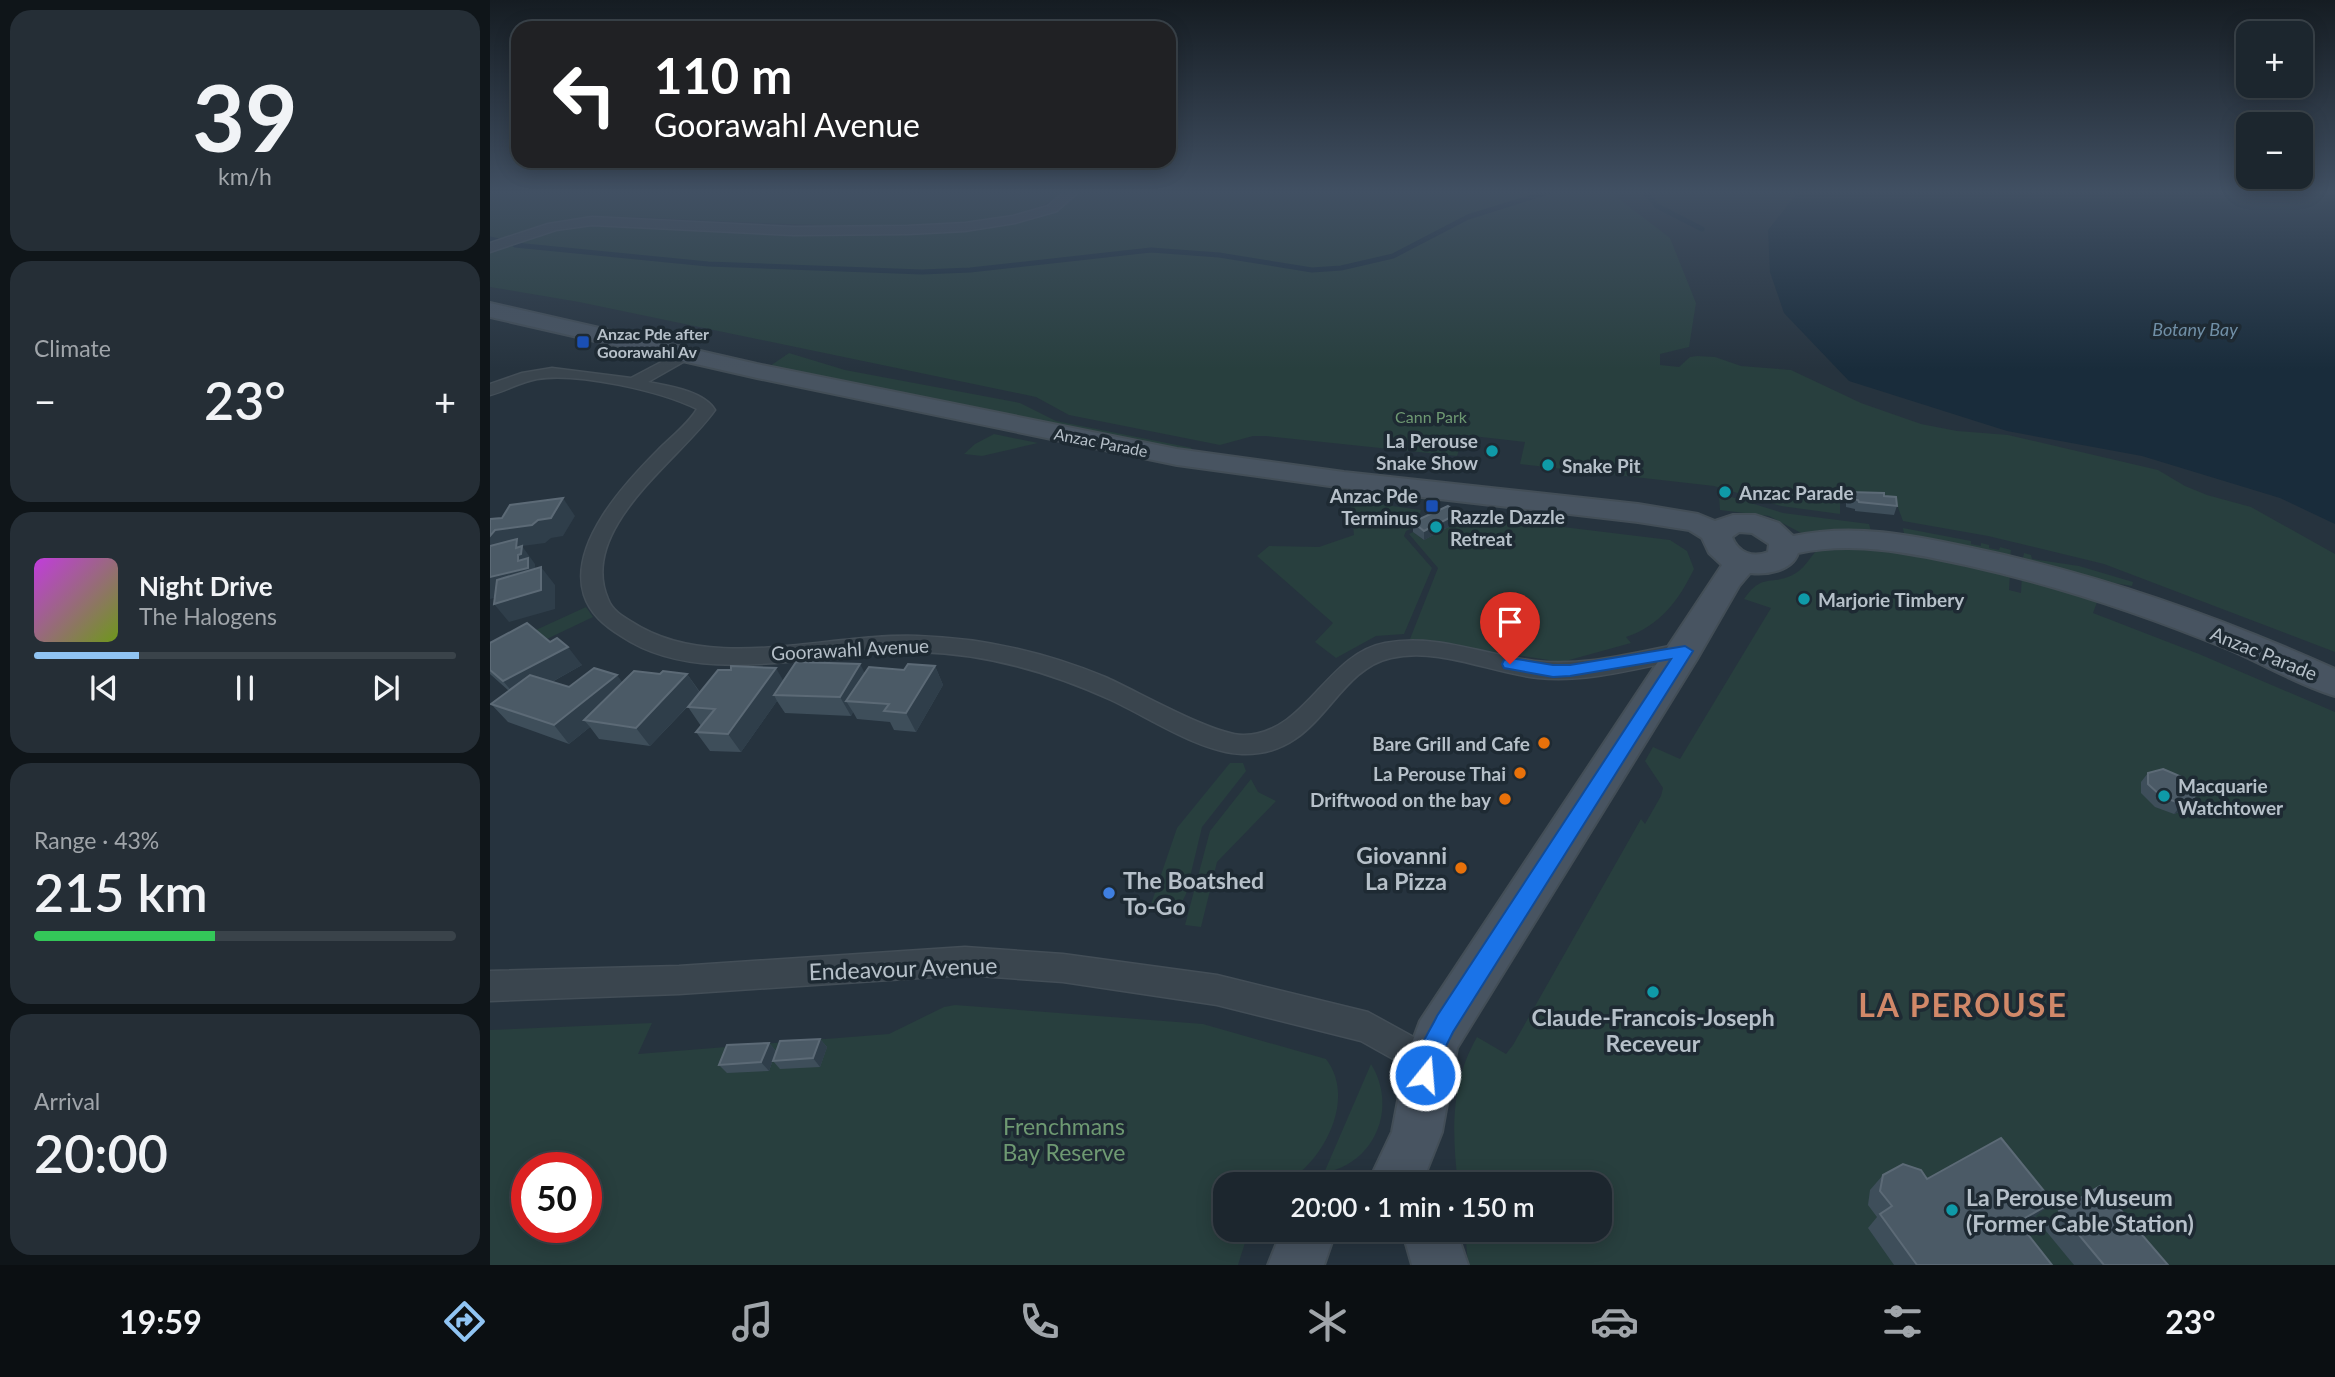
<!DOCTYPE html>
<html lang="en">
<head>
<meta charset="utf-8">
<style>
  :root { --surface:#1c262e; --page:#252e36; --text:#f1f3f6; --muted:#a0a5aa; --line:#3a434a; --accent:#90c4f3 }
  body { margin:0; font-family:Lato,sans-serif; background:var(--page); color:var(--text); height:100vh; display:flex; flex-direction:column; font-size:26px; white-space:nowrap }
  * { box-sizing:border-box; margin:0 }
  p { font-size:23px; color:var(--muted) }
  .icon { flex:none; width:38px; height:38px; fill:none; stroke:currentColor; stroke-width:2; stroke-linecap:round; stroke-linejoin:round }
  .map { position:relative; flex:1; overflow:hidden }
  .drawer { display:flex; flex-direction:column; gap:10px; padding:10px; background:#0f1519; width:490px }
  .drawer>* { flex:none }
  .top-card { position:absolute; left:21px; top:21px; width:665px; height:147px; border-radius:21px; box-shadow:0 4px 18px #0003,0 0 0 2px var(--line); background:#202124; color:#fff; overflow:hidden }
  .controls { position:absolute; left:1746px; top:21px; display:grid; gap:14px }
  .controls a { display:grid; place-items:center; width:77px; height:77px; border-radius:14px; background:var(--surface); box-shadow:0 4px 18px #0003,0 0 0 2px var(--line); font-size:35px }
  .speed { position:absolute; left:21px; top:1152px; display:flex; gap:14px; font-size:35px; font-weight:700; text-align:center }
  .speed>* { display:grid; place-content:center; width:91px; height:91px; border-radius:50%; background:var(--surface); box-shadow:0 4px 18px #0003,0 0 0 2px var(--line); line-height:1 }
  .speed .limit { border:10px solid #d22; background:#fff; color:#111 }
  .pin { position:absolute; display:grid; place-items:center; width:60px; height:60px; color:#fff; margin:-72px -30px; border-radius:50% 50% 50% 0; rotate:-45deg; box-shadow:0 0 7px #0007 }
  .pin .icon { rotate:45deg }
  .me { position:absolute; width:77px; margin:-38px; rotate:17deg; stroke-linejoin:round; filter:drop-shadow(0 0 5px #0008) }
  .turn { display:flex; align-items:center; gap:24px; height:147px; padding:0 28px; font-size:32px }
  .turn .icon { width:91px; height:91px; stroke-width:2.5 }
  .turn b { display:block; font-size:49px; line-height:60px }
  .big { font-size:52px; font-weight:600; line-height:1.1 }
  .drawer .widget { flex:1; display:flex; flex-direction:column; justify-content:center; gap:10px; min-width:0; padding:0 24px; border-radius:21px; background:var(--page) }
  .drawer .dial { align-items:center; gap:0 }
  .dial b { font-size:91px; line-height:1 }
  .song { display:flex; align-items:center; gap:21px }
  .cover { width:84px; height:84px; border-radius:10px; background:linear-gradient(135deg,hsl(290 70% 55%),hsl(80 70% 35%)) }
  .played { height:7px; border-radius:4px; background:linear-gradient(90deg,var(--accent) 25%,var(--line) 25%) }
  .keys { display:flex; justify-content:space-around; direction:ltr }
  .heat { display:flex; justify-content:space-between; align-items:center; font-size:38px; direction:ltr }
  .charge { height:10px; border-radius:5px; background:linear-gradient(90deg,#34c759 43%,var(--line) 0) }
  .trip { position:absolute; left:723px; top:1172px; width:399px; height:70px; border-radius:21px; background:var(--surface); box-shadow:0 4px 18px #0003,0 0 0 2px var(--line); font-weight:600; line-height:70px; text-align:center }
  .tab-bar { display:flex; height:112px; justify-content:space-around; align-items:center; background:#0b0f12; color:var(--muted) }
  .tab-bar .icon { width:49px; height:49px }
  .tab-bar .selected { color:var(--accent) }
  .tab-bar b { font-size:32px; color:var(--text) }
  main { display:flex; flex:1; min-height:0 }
  .map>svg:first-child { display:block }
  .green { fill:#283f3e; fill-rule:evenodd }
  .water { fill:#192c3b }
  .lines { fill:none; stroke-linecap:round; stroke-linejoin:round }
  .stream { stroke:#192c3b; stroke-width:5 }
  .minor-casing { stroke:#434e57; stroke-width:3 }
  .secondary-casing { stroke:#434e57; stroke-width:4 }
  .minor { fill:#3a454e; fill-rule:evenodd }
  .secondary { fill:#485461; fill-rule:evenodd }
  .wall { fill:#3e4e5a }
  .shaded-wall { fill:#2f3e4a }
  .building { fill:#4b5a66; stroke:#5c6a76; stroke-width:2 }
  .route { fill:#1a73e8; stroke:#114b97; stroke-width:2 }
  .transit-dot { fill:#1a4fb4; stroke:#1e2a33; stroke-width:2.5 }
  .culture-dot { fill:#0f9aa8; stroke:#1e2a33; stroke-width:2.5 }
  .food-dot { fill:#e8710a; stroke:#1e2a33; stroke-width:2.5 }
  .shop-dot { fill:#3f7fe0; stroke:#1e2a33; stroke-width:2.5 }
  .labels { text-anchor:middle; dominant-baseline:central; stroke-width:7; stroke-linejoin:round; paint-order:stroke }
  .far-poi-label { font-size:16px; font-weight:bold; fill:#b6c0c9; stroke:#1e2a33; text-anchor:start }
  .far-park-label { font-size:16px; fill:#6e9972; stroke:#1e2a33 }
  .far-street-label { font-size:16px; fill:#b6c0c9; stroke:#1e2a33 }
  .far-water-label { font-size:18px; font-style:italic; fill:#708fa6; stroke:#1e2a33 }
  .poi-label { font-size:19px; font-weight:bold; fill:#b6c0c9; stroke:#1e2a33; text-anchor:end }
  .street-label { font-size:19px; fill:#b6c0c9; stroke:#1e2a33 }
  .near-poi-label { font-size:23px; font-weight:bold; fill:#b6c0c9; stroke:#1e2a33; text-anchor:start }
  .near-street-label { font-size:23px; fill:#b6c0c9; stroke:#1e2a33 }
  .near-park-label { font-size:23px; fill:#6e9972; stroke:#1e2a33 }
  .near-district-label { font-size:32px; font-weight:bold; letter-spacing:2px; fill:#d18869; stroke:#1e2a33 }
</style>
</head>
<body>
<main>
<section class="drawer">
<div class="widget dial"><b>39</b><p>km/h</p></div>
<div class="widget"><p>Climate</p>
<div class="heat"><a>−</a><b class="big">23°</b><a>+</a></div>
</div>
<div class="widget">
<div class="song"><i class="cover"></i><div><b>Night Drive</b><p>The Halogens</p></div></div>
<div class="played"></div>
<div class="keys"><svg class="icon" aria-label="previous" viewBox="0 0 24 24"><path d="M18 5L8 12l10 7zM5 5v14"/></svg><svg class="icon" aria-label="pause" viewBox="0 0 24 24"><path d="M8 5v14M16 5v14"/></svg><svg class="icon" aria-label="next" viewBox="0 0 24 24"><path d="M6 5l10 7-10 7zM19 5v14"/></svg></div>
</div>
<div class="widget"><p>Range · 43%</p><b class="big">215 km</b><div class="charge"></div></div>
<div class="widget"><p>Arrival</p><b class="big">20:00</b></div>
</section>
<div class="map">
<svg width="1845" height="1265" viewBox="0 0 1845 1265">
  <rect width="100%" height="100%" fill="#26333e"/>
  <g class="green">
    <path d="M0 192H571C526 251 188 214 108 217 70 218 35 231 0 244Z"/>
    <path d="M588 192H1151L1124 195 1180 238 1206 303 1199 347 1170 354V365L1189 367 1200 357 1207 356 1225 357 1251 366 1301 370 1371 403 1431 424 1467 431 1518 435 1668 470 1695 486 1717 495 1761 507 1845 554V652L1614 564 1498 536 1413 521 1407 505 1350 498V514L1291 506 1224 486 1030 464 1035 442 974 435 967 456 776 436H763L730 445 579 415 546 397 89 302 0 287V251L51 232 87 225 274 233 490 229 545 218 570 208Z"/>
    <path d="M299 353 355 370 530 403 566 421 702 448 699 451 385 389 280 366Z"/>
    <path d="M504 434 548 443 492 456 474 454 485 444Z"/>
    <path d="M1235 495 1293 513 1379 524 1382 535 1313 534 1279 516 1230 510 1229 496Z"/>
    <path d="M860 500 931 510 929 518 934 522 916 531 914 536 942 568 914 634 886 636 846 658 825 642 843 623 767 556 779 546 829 547 864 535Z"/>
    <path d="M957 513 1180 540 1197 551 1204 569C1189 600 1170 626 1136 637L1141 643 1072 662 920 639 948 568 919 534 923 532 934 540Z"/>
    <path d="M1413 528 1481 541V544L1491 546V543L1499 545V548L1509 550 1510 547 1521 550 1520 560 1415 539Z"/>
    <path d="M1333 547H1396L1520 571 1519 590 1531 593 1532 574 1609 597 1603 613 1709 654 1845 712V1265H978L975 1230H1110V1185H968C962 1132 960 1084 987 1037L1016 1054 1023 1045 1151 819 1155 824 1171 796 1173 788 1155 761 1163 747 1190 759 1281 608 1254 599C1273 571 1283 587 1306 573 1318 566 1320 553 1333 547Z"/>
    <path d="M1534 553 1541 555 1542 559 1589 566 1643 582 1642 586 1569 574 1532 563Z"/>
    <path d="M96 607 103 617 0 666V651Z"/>
    <path d="M740 763H753L756 771 712 827 696 894 686 914 659 910 687 828Z"/>
    <path d="M761 779 768 792 786 801 727 862 711 927 695 925 720 831Z"/>
    <path d="M465 1005 713 1024 836 1059C867 1099 833 1162 795 1183 785 1189 748 1185 735 1185V1230H759L748 1265H0V1030L162 1023 148 1054 399 1034 454 1007ZM37 1167H96V1227H37Z"/>
    <path d="M881 1064C908 1108 885 1163 834 1173Z"/>
  </g>
  <path class="water" d="M1335 192H1845V524L1790 498 1652 456 1517 431 1359 381 1294 313 1280 272 1278 230 1305 196Z"/>
  <g class="lines">
    <g class="stream">
      <path d="M1155 192 1167 206 1212 229"/>
      <path d="M0 239 9 241"/>
      <path d="M25 245 218 264 432 272 480 270 661 250 729 255 822 270 851 268 903 256 978 217 1058 192"/>
    </g>
    <defs>
      <g id="minor">
        <path d="M574 192H588L567 211 525 223 475 231 418 234 304 235 102 225 66 230 0 252V243L58 224 102 217 304 227 418 226 475 223 523 216 558 206Z"/>
        <path d="M196 349 204 354 202 357 158 382C179 386 214 391 225 410 191 459 87 528 118 599 122 610 132 616 142 622 222 674 337 633 427 636 492 638 555 652 615 677 647 691 725 736 754 735 816 734 836 654 895 643 945 633 995 655 1045 661 1095 667 1146 652 1195 643L1203 645 1207 651 1203 657 1195 659C1147 668 1098 683 1048 678 1001 673 949 647 901 658 842 671 831 757 752 754 711 753 658 717 621 700 560 672 498 654 430 652 337 648 214 692 131 636 115 626 100 614 94 595 78 544 135 483 168 450 181 437 198 424 207 409 171 391 86 372 47 379 30 382 16 391 0 395V384L32 373 62 368 141 378Z"/>
        <path d="M475 947 573 954 727 975 878 1012 949 1051 953 1062 949 1073 937 1078 871 1041 727 1005 573 982 475 975 189 994 0 1001V971L189 966Z"/>
      </g>
      <g id="secondary">
        <path d="M0 303 267 364 687 449 854 472 1148 504 1208 514 1225 521 1243 515H1265L1289 523 1303 536C1364 523 1422 535 1482 548 1608 574 1728 616 1845 669V696C1808 685 1774 664 1738 649 1653 614 1566 585 1476 565 1420 553 1365 541 1308 553 1302 571 1277 575 1260 573L1249 586 1207 659 967 1048 952 1132 931 1185H877L902 1132 916 1059 930 1021 1232 565 1219 553 1212 538 1199 530 1148 522 854 488 687 465 267 378 0 317ZM1249 532 1262 533 1279 544 1278 552C1263 558 1248 553 1242 537Z"/>
        <path d="M792 1230H846L834 1265H778Z"/>
        <path d="M912 1230H966L978 1265H922Z"/>
      </g>
    </defs>
    <use href="#minor" class="minor-casing"/>
    <use href="#secondary" class="secondary-casing"/>
    <use href="#minor" class="minor"/>
    <use href="#secondary" class="secondary"/>
  </g>
  <g class="wall">
    <path d="M1359 492 1394 496 1407 506 1404 515 1365 511V509L1356 507V501Z"/>
    <path d="M969 513 968 522 934 540 923 532V522Z"/>
    <path d="M60 642 92 665 62 682 79 687 133 682 170 674H197L210 692 294 680 445 666 453 685 426 732 404 730 400 722 367 719 363 712 361 716 295 713 287 701 251 752 220 751 206 732 211 726 198 707 203 701 160 746 109 739 100 727 79 744 18 722 1 704 19 691 0 674V643Z"/>
    <path d="M1658 773 1697 809 1684 814 1665 807 1651 793V782Z"/>
    <path d="M330 1039 337 1047 330 1067 290 1069 283 1061Z"/>
    <path d="M279 1043 286 1051 279 1071 237 1073 229 1065Z"/>
    <path d="M1393 1175 1437 1179 1546 1216 1530 1225 1562 1265H1404L1378 1228 1387 1217 1378 1205 1380 1190Z"/>
    <path d="M1569 1211 1678 1265H1584L1551 1225Z"/>
  </g>
  <g class="shaded-wall">
    <path d="M73 498 85 516 73 536 61 538 55 543 32 546 45 564V567L51 576V567L65 585V609L19 622 4 604 51 586 0 599V536L5 530Z"/>
    <path d="M969 513 968 522 934 540V531Z"/>
    <path d="M78 647 92 665 29 700 13 681Z"/>
    <path d="M370 664 380 683 356 701 363 712 361 716 350 697Z"/>
    <path d="M445 666 453 685 426 732 416 713Z"/>
    <path d="M286 668 297 687 284 695 287 701 251 752 238 734Z"/>
    <path d="M197 674 210 693 160 746 146 728Z"/>
    <path d="M127 675 141 694 94 720 100 727 79 744 64 725Z"/>
    <path d="M1704 800 1697 809 1684 814 1692 804Z"/>
    <path d="M330 1039 337 1047 330 1067 323 1058Z"/>
    <path d="M279 1043 286 1051 279 1071 271 1062Z"/>
    <path d="M1563 1202 1546 1216 1512 1236 1528 1222Z"/>
  </g>
  <g class="building">
    <path d="M1359 492 1394 493V496L1406 497 1407 506 1369 502 1368 500 1359 498Z"/>
    <path d="M73 498 61 518 48 520 42 525 5 530 0 536V519L12 518 20 505Z"/>
    <path d="M958 506 969 513 934 531 923 522Z"/>
    <path d="M27 539 26 548 32 546 31 554 28 555V561L38 558V568L0 577V546Z"/>
    <path d="M51 567V590L4 604 7 580Z"/>
    <path d="M37 623 60 642 67 638 78 647 13 681 0 670V643Z"/>
    <path d="M306 662 370 664 350 697 284 695Z"/>
    <path d="M418 664 445 666 416 713 394 711 399 704 356 701 379 667 414 670Z"/>
    <path d="M241 666 286 668 238 734 206 732 225 709 198 707 228 670H241Z"/>
    <path d="M104 668 127 675 64 725 1 704 40 675 79 687Z"/>
    <path d="M144 671 170 674 173 671 197 674 146 728 94 720Z"/>
    <path d="M1673 769 1692 777 1705 790 1704 800 1692 804 1672 797 1658 784V773Z"/>
    <path d="M330 1039 323 1058 283 1061 290 1041Z"/>
    <path d="M279 1043 271 1062 229 1065 237 1045Z"/>
    <path d="M1511 1138 1563 1202 1528 1222 1562 1265H1427L1390 1214 1402 1206 1390 1191 1393 1175 1413 1164 1431 1170 1437 1179Z"/>
    <path d="M1610 1186 1678 1265H1614L1569 1211Z"/>
  </g>
  <linearGradient id="sky" x2="0" y2="1"><stop stop-color="#151c22"/><stop offset="0.52" stop-color="#415063"/><stop offset="1" stop-color="#415063" stop-opacity="0"/></linearGradient>
  <rect width="1845" height="369" fill="url(#sky)"/>
  <path class="route" d="M1195 646 1203 651 963 1032 949 1060 943 1083 935 1086 927 1083C918 1061 938 1035 947 1016L1181 659 1080 676 1063 677 1014 668 1012 664 1014 660 1020 658 1063 665H1080Z"/>
  <g class="transit-dot">
    <rect x="86" y="335" width="14" height="14" rx="3.5"/>
    <rect x="935" y="499" width="14" height="14" rx="3.5"/>
  </g>
  <g class="culture-dot">
    <circle cx="1002" cy="451" r="7"/>
    <circle cx="1058" cy="465" r="7"/>
    <circle cx="1235" cy="492" r="7"/>
    <circle cx="946" cy="527" r="7"/>
    <circle cx="1314" cy="599" r="7"/>
    <circle cx="1674" cy="796" r="7"/>
    <circle cx="1163" cy="992" r="7"/>
    <circle cx="1462" cy="1210" r="7"/>
  </g>
  <g class="food-dot">
    <circle cx="1054" cy="743" r="7"/>
    <circle cx="1030" cy="773" r="7"/>
    <circle cx="1015" cy="799" r="7"/>
    <circle cx="971" cy="868" r="7"/>
  </g>
  <circle class="shop-dot" cx="619" cy="893" r="7"/>
  <g class="labels">
    <g class="far-poi-label">
      <text x="107" y="333">Anzac Pde after<tspan x="107" dy="18">Goorawahl Av</tspan></text>
    </g>
    <g class="far-park-label">
      <text x="941" y="416">Cann Park</text>
    </g>
    <g class="far-street-label">
      <text transform="translate(611 442) rotate(11)">Anzac Parade</text>
    </g>
    <g class="far-water-label">
      <text x="1705" y="329">Botany Bay</text>
    </g>
    <g class="poi-label">
      <text x="988" y="440">La Perouse<tspan x="988" dy="22">Snake Show</tspan></text>
      <text x="1072" y="465" text-anchor="start">Snake Pit</text>
      <text x="1249" y="492" text-anchor="start">Anzac Parade</text>
      <text x="928" y="495">Anzac Pde<tspan x="928" dy="22">Terminus</tspan></text>
      <text x="960" y="516" text-anchor="start">Razzle Dazzle<tspan x="960" dy="22">Retreat</tspan></text>
      <text x="1328" y="599" text-anchor="start">Marjorie Timbery</text>
      <text x="1040" y="743">Bare Grill and Cafe</text>
      <text x="1016" y="773">La Perouse Thai</text>
      <text x="1688" y="785" text-anchor="start">Macquarie<tspan x="1688" dy="22">Watchtower</tspan></text>
      <text x="1001" y="799">Driftwood on the bay</text>
    </g>
    <g class="street-label">
      <text transform="translate(360 649) rotate(-3)">Goorawahl Avenue</text>
      <text transform="translate(1774 653) rotate(22)">Anzac Parade</text>
    </g>
    <g class="near-poi-label">
      <text x="957" y="855" text-anchor="end">Giovanni<tspan x="957" dy="26">La Pizza</tspan></text>
      <text x="633" y="880">The Boatshed<tspan x="633" dy="26">To-Go</tspan></text>
      <text x="1163" y="1017" text-anchor="middle">Claude-Francois-Joseph<tspan x="1163" dy="26">Receveur</tspan></text>
      <text x="1476" y="1197">La Perouse Museum<tspan x="1476" dy="26">(Former Cable Station)</tspan></text>
    </g>
    <g class="near-street-label">
      <text transform="translate(413 968) rotate(-2)">Endeavour Avenue</text>
    </g>
    <g class="near-park-label">
      <text x="574" y="1126">Frenchmans<tspan x="574" dy="26">Bay Reserve</tspan></text>
    </g>
    <g class="near-district-label">
      <text x="1473" y="1004">LA PEROUSE</text>
    </g>
  </g>
</svg>
<div class="controls">
<a>+</a>
<a>−</a>
</div>
<div class="speed"><div class="limit">50</div></div>
<div class="pin" style="left:1020px;top:664px;background:#d93025"><svg class="icon" aria-label="arrive" viewBox="0 0 24 24"><path d="M6 21V4h12l-3 4 3 4H6"/></svg></div>
<svg class="me" style="left:935px;top:1075px" viewBox="-20 -20 40 40"><circle r="17" fill="#1a73e8" stroke="#fff" stroke-width="3"/><path d="M0-11L8 9 0 5-8 9z" fill="#fff"/></svg>
<div class="trip">20:00 · 1 min · 150 m</div>
<div class="top-card">
<div class="turn"><svg class="icon" aria-label="left" viewBox="0 0 24 24"><path d="M17 20v-9H6M10 6l-5 5 5 5"/></svg><div><b>110 m</b>Goorawahl Avenue</div></div>
</div>
</div>
</main>
<nav class="tab-bar">
<b>19:59</b>
<svg class="icon selected" aria-label="directions" viewBox="0 0 24 24"><path d="M12 3l9 9-9 9-9-9zM9 14v-3h6M13 9l2 2-2 2"/></svg>
<svg class="icon" aria-label="music" viewBox="0 0 24 24"><path d="M9 18V5l10-2v13"/><circle cx="6" cy="18" r="3"/><circle cx="16" cy="16" r="3"/></svg>
<svg class="icon" aria-label="phone" viewBox="0 0 24 24"><path d="M5 4h4l2 5-3 2q2 4 5 5l2-3 5 2v4C11 20 4 13 5 4z"/></svg>
<svg class="icon" aria-label="climate" viewBox="0 0 24 24"><path d="M12 3v18M4 7l16 10M4 17L20 7"/></svg>
<svg class="icon" aria-label="car" viewBox="0 0 24 24"><path d="M5 17H2v-5l4-1 3-4h7l3 4 3 1v5h-3M9 17h6M6 11h13"/><circle cx="7" cy="17" r="2"/><circle cx="17" cy="17" r="2"/></svg>
<svg class="icon" aria-label="filters" viewBox="0 0 24 24"><path d="M4 7h16M4 17h16"/><circle cx="9" cy="7" r="2"/><circle cx="15" cy="17" r="2"/></svg>
<b>23°</b>
</nav>
</body>
</html>
